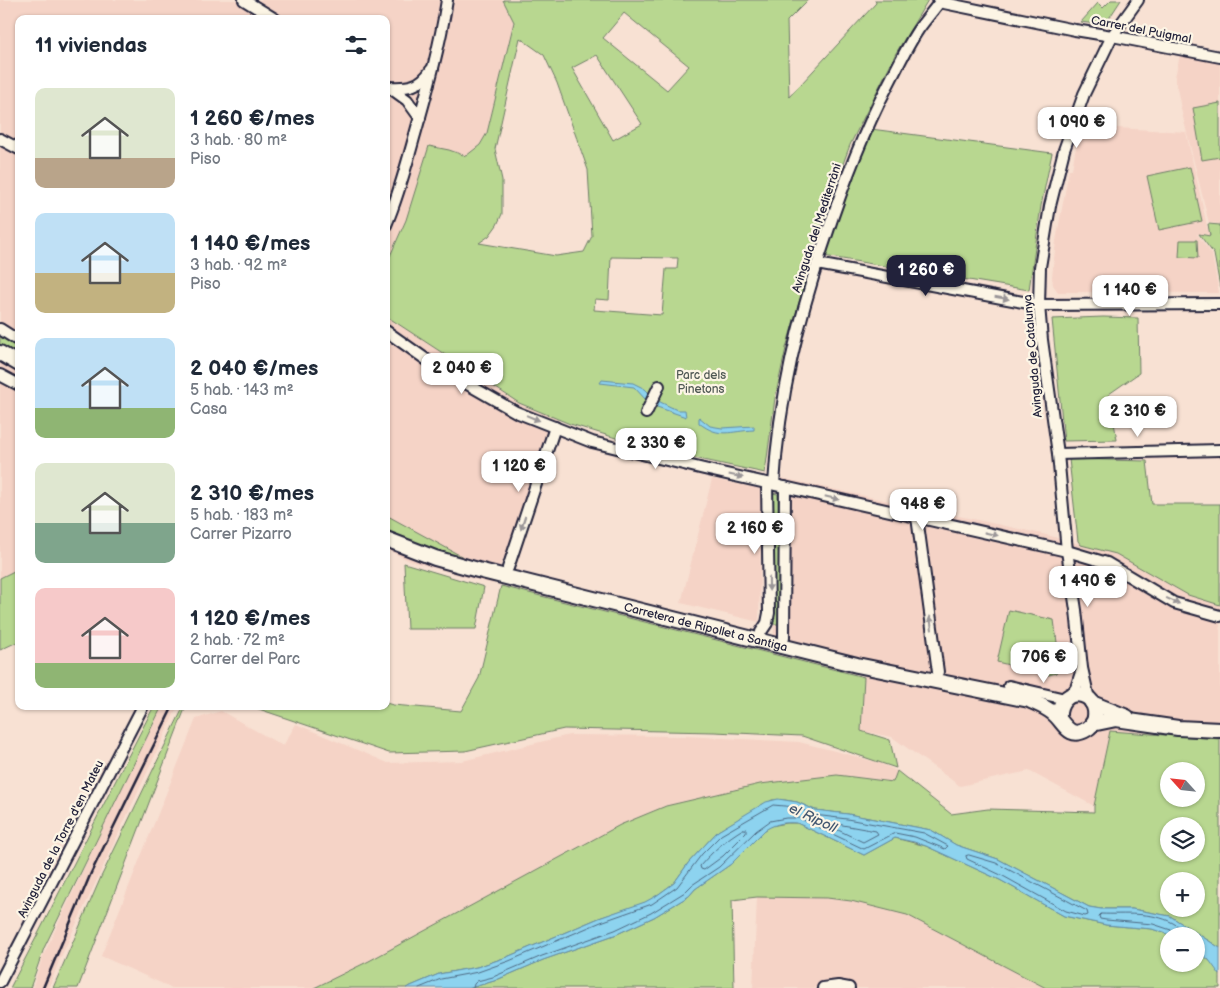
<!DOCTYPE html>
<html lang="es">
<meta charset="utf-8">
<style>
:root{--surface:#fff;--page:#f6f6f7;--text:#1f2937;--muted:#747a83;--accent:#22223b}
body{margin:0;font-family:"Balsamiq Sans",sans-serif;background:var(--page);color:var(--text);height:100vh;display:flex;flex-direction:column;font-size:19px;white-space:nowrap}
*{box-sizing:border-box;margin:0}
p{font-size:16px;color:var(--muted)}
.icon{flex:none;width:28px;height:28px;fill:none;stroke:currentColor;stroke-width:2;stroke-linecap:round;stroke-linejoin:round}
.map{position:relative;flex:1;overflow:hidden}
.details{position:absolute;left:15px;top:15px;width:375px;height:695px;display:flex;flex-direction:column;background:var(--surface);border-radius:10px;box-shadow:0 1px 4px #0004}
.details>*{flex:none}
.needle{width:32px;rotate:297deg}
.tools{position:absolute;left:1160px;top:762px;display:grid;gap:10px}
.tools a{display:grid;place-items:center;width:45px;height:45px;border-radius:50%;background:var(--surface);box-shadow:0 1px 4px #0004;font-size:25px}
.price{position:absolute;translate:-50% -42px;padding:0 11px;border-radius:10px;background:#fff;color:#222;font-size:16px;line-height:32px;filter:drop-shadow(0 1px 2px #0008)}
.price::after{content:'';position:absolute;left:50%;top:30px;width:15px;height:11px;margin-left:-8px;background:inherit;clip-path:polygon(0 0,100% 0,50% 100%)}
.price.on{background:var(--accent);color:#fff}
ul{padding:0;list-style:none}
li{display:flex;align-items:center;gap:15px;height:125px;padding:0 20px}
li span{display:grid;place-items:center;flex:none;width:140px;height:100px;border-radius:10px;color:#555}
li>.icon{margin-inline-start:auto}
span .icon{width:60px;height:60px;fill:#fffc;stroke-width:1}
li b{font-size:21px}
h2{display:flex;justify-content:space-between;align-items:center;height:60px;padding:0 20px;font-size:21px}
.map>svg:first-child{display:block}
.built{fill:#f5d3c6}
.green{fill:#b8d790;stroke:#6d7c66;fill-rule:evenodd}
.water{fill:#8dd3ef;stroke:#628ca7}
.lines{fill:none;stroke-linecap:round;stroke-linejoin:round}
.shore{stroke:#4d6983;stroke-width:1}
.street-casing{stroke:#22223b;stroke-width:14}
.secondary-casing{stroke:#22223b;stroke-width:18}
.street{stroke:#fcf5e5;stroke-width:10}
.secondary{stroke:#fcf5e5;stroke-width:14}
.rail{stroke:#22223b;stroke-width:2.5}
.oneway{fill:#9a9698}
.labels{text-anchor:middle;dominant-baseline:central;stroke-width:4.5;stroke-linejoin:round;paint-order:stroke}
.street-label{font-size:12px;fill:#22223b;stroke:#fcf5e5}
.park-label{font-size:12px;fill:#4f5854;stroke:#fcf5e5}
.water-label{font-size:14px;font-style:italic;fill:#425771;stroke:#fcf5e5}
</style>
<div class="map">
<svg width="1220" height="988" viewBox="0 0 1220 988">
<rect width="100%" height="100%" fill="#f8e1d3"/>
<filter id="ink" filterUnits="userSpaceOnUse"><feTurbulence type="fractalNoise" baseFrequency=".02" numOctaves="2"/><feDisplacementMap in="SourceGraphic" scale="10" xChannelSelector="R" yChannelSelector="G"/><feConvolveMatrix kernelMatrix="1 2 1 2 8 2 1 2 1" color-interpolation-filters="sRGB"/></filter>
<g filter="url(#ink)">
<g class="built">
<path d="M 0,0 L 503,0 L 514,22 L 487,133 L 480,145 L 466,156 L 449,150 L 406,220 L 386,265 L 386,19 L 19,19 L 19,574 L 14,571 L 0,578 Z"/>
<path d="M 1180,55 L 1220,63 L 1220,224 L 1209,223 L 1181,109 L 1175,77 Z"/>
<path d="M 1083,126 L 1186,132 L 1209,235 L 1197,234 L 1212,254 L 1219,293 L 1058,292 L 1053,285 L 1052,277 L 1056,241 L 1069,170 L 1072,169 L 1075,152 Z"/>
<path d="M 386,316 L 519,403 L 559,420 L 493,584 L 410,561 L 386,549 Z"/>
<path d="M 781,478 L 1047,535 L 1116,554 L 1188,595 L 1220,605 L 1220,739 L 1110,731 L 1094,806 L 1029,771 L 960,786 L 892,737 L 861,731 L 864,675 L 773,652 Z"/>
<path d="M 712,479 L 762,489 L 759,622 L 681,603 Z"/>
<path d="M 162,706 L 178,706 L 59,961 L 49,988 L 32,988 L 43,956 L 126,778 Z"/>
<path d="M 221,711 L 283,746 L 296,724 L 388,763 L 462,761 L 569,735 L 684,736 L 799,742 L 843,753 L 880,763 L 897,771 L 894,782 L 837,775 L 760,784 L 666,806 L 620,825 L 369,961 L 314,988 L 172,988 L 101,956 L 196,719 Z"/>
<path d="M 757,897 L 827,898 L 851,901 L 907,915 L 1046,988 L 753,988 Z"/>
</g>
<g class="green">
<path d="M 503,0 L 808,0 L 787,21 L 789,97 L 876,3 L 875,0 L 928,0 L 896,53 L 850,145 L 824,215 L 786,348 L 775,398 L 765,473 L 652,449 L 570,424 L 519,403 L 386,316 L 386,265 L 406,220 L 429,146 L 449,150 L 466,156 L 480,145 L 487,133 L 514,22 ZM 624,13 L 689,66 L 667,90 L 603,38 ZM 520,38 L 544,55 L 557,83 L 588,170 L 592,236 L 584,252 L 556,256 L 479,243 L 489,236 L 497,225 L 502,214 L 502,180 L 495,149 ZM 597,55 L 642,124 L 613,140 L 572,68 ZM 611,257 L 678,258 L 677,269 L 666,269 L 662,315 L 594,310 L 595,299 L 609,300 Z"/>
<path d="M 1111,0 L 1121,0 L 1106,23 L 1102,25 L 1081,22 L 1098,3 L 1103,8 Z"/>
<path d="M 1220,103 L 1220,157 L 1202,160 L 1193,108 Z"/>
<path d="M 871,129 L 1052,153 L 1041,206 L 1029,290 L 824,256 L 851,174 Z"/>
<path d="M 1190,167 L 1202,221 L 1159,230 L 1147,176 Z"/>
<path d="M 1208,224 L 1220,225 L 1220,287 L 1214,254 L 1199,234 L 1210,236 Z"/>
<path d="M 1180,240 L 1197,240 L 1198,258 L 1179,257 Z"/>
<path d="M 1103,317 L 1138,318 L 1139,373 L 1109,394 L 1117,440 L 1064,441 L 1052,319 Z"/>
<path d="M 0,335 L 19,348 L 19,359 L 0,347 Z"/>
<path d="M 1069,459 L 1147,461 L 1152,504 L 1220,504 L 1220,605 L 1188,595 L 1116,554 L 1081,545 L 1078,541 Z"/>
<path d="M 771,493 L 778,494 L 780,624 L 772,624 Z"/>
<path d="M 386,515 L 463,557 L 477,563 C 654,608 830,657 1010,688 L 1011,691 L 838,655 L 449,556 L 386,533 Z"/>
<path d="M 404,563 L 484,587 L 476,629 L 407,629 Z"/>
<path d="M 14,571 L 19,574 L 19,645 L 15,643 L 0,650 L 0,578 Z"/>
<path d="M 501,586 L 864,677 L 861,731 L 890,740 L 896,768 L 802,736 L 714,732 L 564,729 L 465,751 L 389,753 L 250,706 L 386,706 L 386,703 L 393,705 L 461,711 L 479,678 Z"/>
<path d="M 1009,610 L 1054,620 L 1060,665 L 1056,673 L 1049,675 L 997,662 Z"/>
<path d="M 154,706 L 162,706 L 44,948 L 30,988 L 10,988 C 59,895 105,800 154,706 Z"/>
<path d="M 184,706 L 186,706 L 78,988 L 53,988 L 101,877 Z"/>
<path d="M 1110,731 L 1220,739 L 1220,948 L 1170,916 L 1132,909 L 1101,909 L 1089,907 L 998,859 L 956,845 L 931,830 L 848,814 L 815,810 L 797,802 L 785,800 L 772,800 L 718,831 L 689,862 L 674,883 L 656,896 L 645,903 L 599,918 L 507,957 L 477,967 L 439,974 L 406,988 L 314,988 L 369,961 L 620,825 L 666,806 L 760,784 L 837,775 L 893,782 L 897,771 L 951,814 L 988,809 L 1094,812 L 1094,806 ZM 1169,771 L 1196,771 L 1196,799 L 1169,799 ZM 1169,826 L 1196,826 L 1196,854 L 1169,854 ZM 1169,881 L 1196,881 L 1196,909 L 1169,909 Z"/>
<path d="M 787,823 L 797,823 L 864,855 L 895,838 L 926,846 L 1000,880 L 1064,916 L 1106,925 L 1152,929 L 1173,936 L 1169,936 L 1169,964 L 1196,964 L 1196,950 C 1204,956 1217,965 1220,975 C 1220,978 1220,984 1220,988 L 1046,988 L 907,915 L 851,901 L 827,898 L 757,897 L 732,900 L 734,988 L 470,988 L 494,981 L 543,960 L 617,934 L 654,917 L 689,896 L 695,889 L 731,864 L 765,830 L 771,826 Z"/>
</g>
<g class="water">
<path d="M 602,380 L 633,383 L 645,389 L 656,400 L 677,410 L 685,410 L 686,417 L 657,407 L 646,400 L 634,387 L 600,383 Z"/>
<path d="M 699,417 L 710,426 L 722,428 L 754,426 L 754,430 C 730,431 720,439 699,423 Z"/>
<path d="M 778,799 L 797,802 L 815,810 L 848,814 L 931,830 L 956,845 L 998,859 L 1089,907 L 1101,909 L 1132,909 L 1170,916 L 1220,948 L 1220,975 L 1209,960 L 1196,950 L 1196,936 L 1173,936 L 1152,929 L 1106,925 L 1064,916 L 1000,880 L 926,846 L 914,842 L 895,838 L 864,855 L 797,823 C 786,822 776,823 765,830 L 731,864 L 695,889 L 689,896 L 654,917 L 617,934 L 543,960 L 494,981 L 470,988 L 406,988 L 439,974 L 477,967 L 507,957 L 599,918 L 645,902 L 656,896 L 674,883 L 689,862 L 718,831 L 766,802 Z"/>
</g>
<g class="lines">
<g class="shore">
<path d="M 837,824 L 876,831 L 878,834 L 863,842 L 836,829 L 835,826 Z"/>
<path d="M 743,829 L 746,829 L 746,833 L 723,856 L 704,870 L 701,869 L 700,866 C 713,851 726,839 743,829 Z"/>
<path d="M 969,855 L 996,863 L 1087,911 L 1088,915 L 1085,916 L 1066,911 L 1003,876 L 967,859 L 966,856 Z"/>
<path d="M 1174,936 L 1171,930 L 1153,924 L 1106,920 L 1100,919 L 1099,916 L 1101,914 C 1124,915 1151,911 1173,923 C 1180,927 1186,932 1193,936"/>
<path d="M 419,988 L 441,979 L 478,972 L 509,961 L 601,922 L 652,904 L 677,887 L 702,854 L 721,835 L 773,805 L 796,807 L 814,815 L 847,819 L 924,833 L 948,846 L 945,849 L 915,837 L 895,833 L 864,849 L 799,818 L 786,818 L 770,821 L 756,831 L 719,867 L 692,885 L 685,892 L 651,913 L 615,930 L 542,956 L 493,977 L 477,981 L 474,984 L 473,988"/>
</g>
<defs>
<g id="street">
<path d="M 244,0 L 275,19"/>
<path d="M 939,2 L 1075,30 L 1112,36 L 1220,57"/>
<path d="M 389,87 C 408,88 420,87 431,70"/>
<path d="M 389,87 L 407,100 L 420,118"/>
<path d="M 0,139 L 19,149"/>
<path d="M 386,225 C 398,197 406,167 414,138 C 427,92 440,46 447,0"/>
<path d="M 817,264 L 1039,305 L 1220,304"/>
<path d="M 0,329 L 19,341"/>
<path d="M 386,331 L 434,365 L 516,412 L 592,442 L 704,469 L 1067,551 L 1107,563 L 1174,603 L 1220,616"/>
<path d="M 0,375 L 19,385"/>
<path d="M 646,413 L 659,386"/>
<path d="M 1058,454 L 1220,450"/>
<path d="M 774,484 C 779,397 798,320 826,237 C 843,185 862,135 887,87 C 897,68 906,48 918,30 C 925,20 934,10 941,0"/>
<path d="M 917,517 L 938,672"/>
<path d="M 508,568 L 555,427"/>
<path d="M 761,632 L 767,623 L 769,613 L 767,483"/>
<path d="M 784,638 L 785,487"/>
<path d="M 1009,686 L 1061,698"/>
<path d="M 1071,695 L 1076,688 L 1082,669"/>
<path d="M 1089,699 L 1082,668 L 1076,610 L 1067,551 L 1058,454 L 1042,340 L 1039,305 L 1040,267 L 1050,206 L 1064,150 L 1084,94 L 1112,36 L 1138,0"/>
<path d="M 0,982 L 143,706"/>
<path d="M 823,988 L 838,986 L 849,988"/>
</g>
<g id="secondary">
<path d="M 0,353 L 19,364"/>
<path id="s1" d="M 386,539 L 435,558 L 478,570 L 857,665 L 1029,700 C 1037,704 1046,707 1053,713 C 1064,721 1068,741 1087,729 C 1100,721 1097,699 1082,695 C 1067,691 1058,705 1059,718"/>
<path d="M 1092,703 L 1127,717"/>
<path d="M 1092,724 L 1116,719 L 1178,728 L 1220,730"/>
</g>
</defs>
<use href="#street" class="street-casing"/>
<use href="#secondary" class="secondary-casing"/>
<use href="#street" class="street"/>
<use href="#secondary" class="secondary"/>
<path class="rail" d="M 43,988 L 91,873 L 173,706"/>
</g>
<defs><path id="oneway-solid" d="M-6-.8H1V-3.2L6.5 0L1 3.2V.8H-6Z" transform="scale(1.25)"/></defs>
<g class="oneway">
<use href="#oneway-solid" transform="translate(1002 298) rotate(10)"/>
<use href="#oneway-solid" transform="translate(533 418) rotate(22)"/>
<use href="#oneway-solid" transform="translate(736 476) rotate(12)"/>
<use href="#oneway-solid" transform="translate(832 498) rotate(13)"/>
<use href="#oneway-solid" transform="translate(523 523) rotate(108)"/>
<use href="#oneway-solid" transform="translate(991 534) rotate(13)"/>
<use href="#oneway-solid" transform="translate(769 584) rotate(89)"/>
<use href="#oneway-solid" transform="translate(1173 601) rotate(24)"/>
<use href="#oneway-solid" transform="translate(931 623) rotate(-98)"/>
</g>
</g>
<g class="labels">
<g class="street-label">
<text transform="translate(1141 30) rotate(11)">Carrer del Puigmal</text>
<text transform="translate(817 228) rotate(-72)">Avinguda del Mediterràni</text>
<text transform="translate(1033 356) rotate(-95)">Avinguda de Catalunya</text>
<text stroke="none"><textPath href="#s1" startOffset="332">Carretera de Ripollet a Santiga</textPath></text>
<text transform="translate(61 839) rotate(-63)">Avinguda de la Torre d'en Mateu</text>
</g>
<g class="park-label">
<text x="701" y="375">Parc dels<tspan x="701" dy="14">Pinetons</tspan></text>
</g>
<g class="water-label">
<text transform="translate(813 818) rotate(25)">el Ripoll</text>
</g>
</g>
</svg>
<div class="tools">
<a><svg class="needle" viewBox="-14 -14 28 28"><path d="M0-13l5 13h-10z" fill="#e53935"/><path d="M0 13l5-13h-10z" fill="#747a83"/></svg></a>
<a><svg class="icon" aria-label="layers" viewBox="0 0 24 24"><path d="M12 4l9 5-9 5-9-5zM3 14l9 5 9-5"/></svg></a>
<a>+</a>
<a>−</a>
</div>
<b class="price" style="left:1077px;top:149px">1 090 €</b>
<b class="price on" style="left:926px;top:297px">1 260 €</b>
<b class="price" style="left:1130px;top:317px">1 140 €</b>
<b class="price" style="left:462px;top:395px">2 040 €</b>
<b class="price" style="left:1138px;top:438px">2 310 €</b>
<b class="price" style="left:656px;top:470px">2 330 €</b>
<b class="price" style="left:519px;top:493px">1 120 €</b>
<b class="price" style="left:923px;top:531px">948 €</b>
<b class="price" style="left:755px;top:555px">2 160 €</b>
<b class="price" style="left:1088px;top:608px">1 490 €</b>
<b class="price" style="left:1044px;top:684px">706 €</b>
<section class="details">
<h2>11 viviendas<svg class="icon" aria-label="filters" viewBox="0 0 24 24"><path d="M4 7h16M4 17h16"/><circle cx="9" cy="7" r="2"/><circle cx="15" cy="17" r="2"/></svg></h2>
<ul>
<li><span style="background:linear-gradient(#dfe7d0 70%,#b9a48a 0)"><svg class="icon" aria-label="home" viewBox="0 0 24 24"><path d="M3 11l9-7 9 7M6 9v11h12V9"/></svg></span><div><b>1 260 €/mes</b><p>3 hab. · 80 m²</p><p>Piso</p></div></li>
<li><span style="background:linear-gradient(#bfe0f5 60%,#c2b280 0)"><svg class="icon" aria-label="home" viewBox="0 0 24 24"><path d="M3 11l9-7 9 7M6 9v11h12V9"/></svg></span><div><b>1 140 €/mes</b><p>3 hab. · 92 m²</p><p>Piso</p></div></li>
<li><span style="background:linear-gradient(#bfe0f5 70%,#8fb573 0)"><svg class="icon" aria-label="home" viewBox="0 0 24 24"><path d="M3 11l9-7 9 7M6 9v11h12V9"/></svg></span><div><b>2 040 €/mes</b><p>5 hab. · 143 m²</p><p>Casa</p></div></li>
<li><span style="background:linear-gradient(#dfe7d0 60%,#7fa58c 0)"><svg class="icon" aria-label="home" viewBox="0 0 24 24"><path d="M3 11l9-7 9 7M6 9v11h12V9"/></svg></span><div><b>2 310 €/mes</b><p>5 hab. · 183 m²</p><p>Carrer Pizarro</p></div></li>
<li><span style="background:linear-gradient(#f6c9c9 75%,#8fb573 0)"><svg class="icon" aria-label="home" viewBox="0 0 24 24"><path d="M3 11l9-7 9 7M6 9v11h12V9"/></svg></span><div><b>1 120 €/mes</b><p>2 hab. · 72 m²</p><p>Carrer del Parc</p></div></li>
</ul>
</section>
</div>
